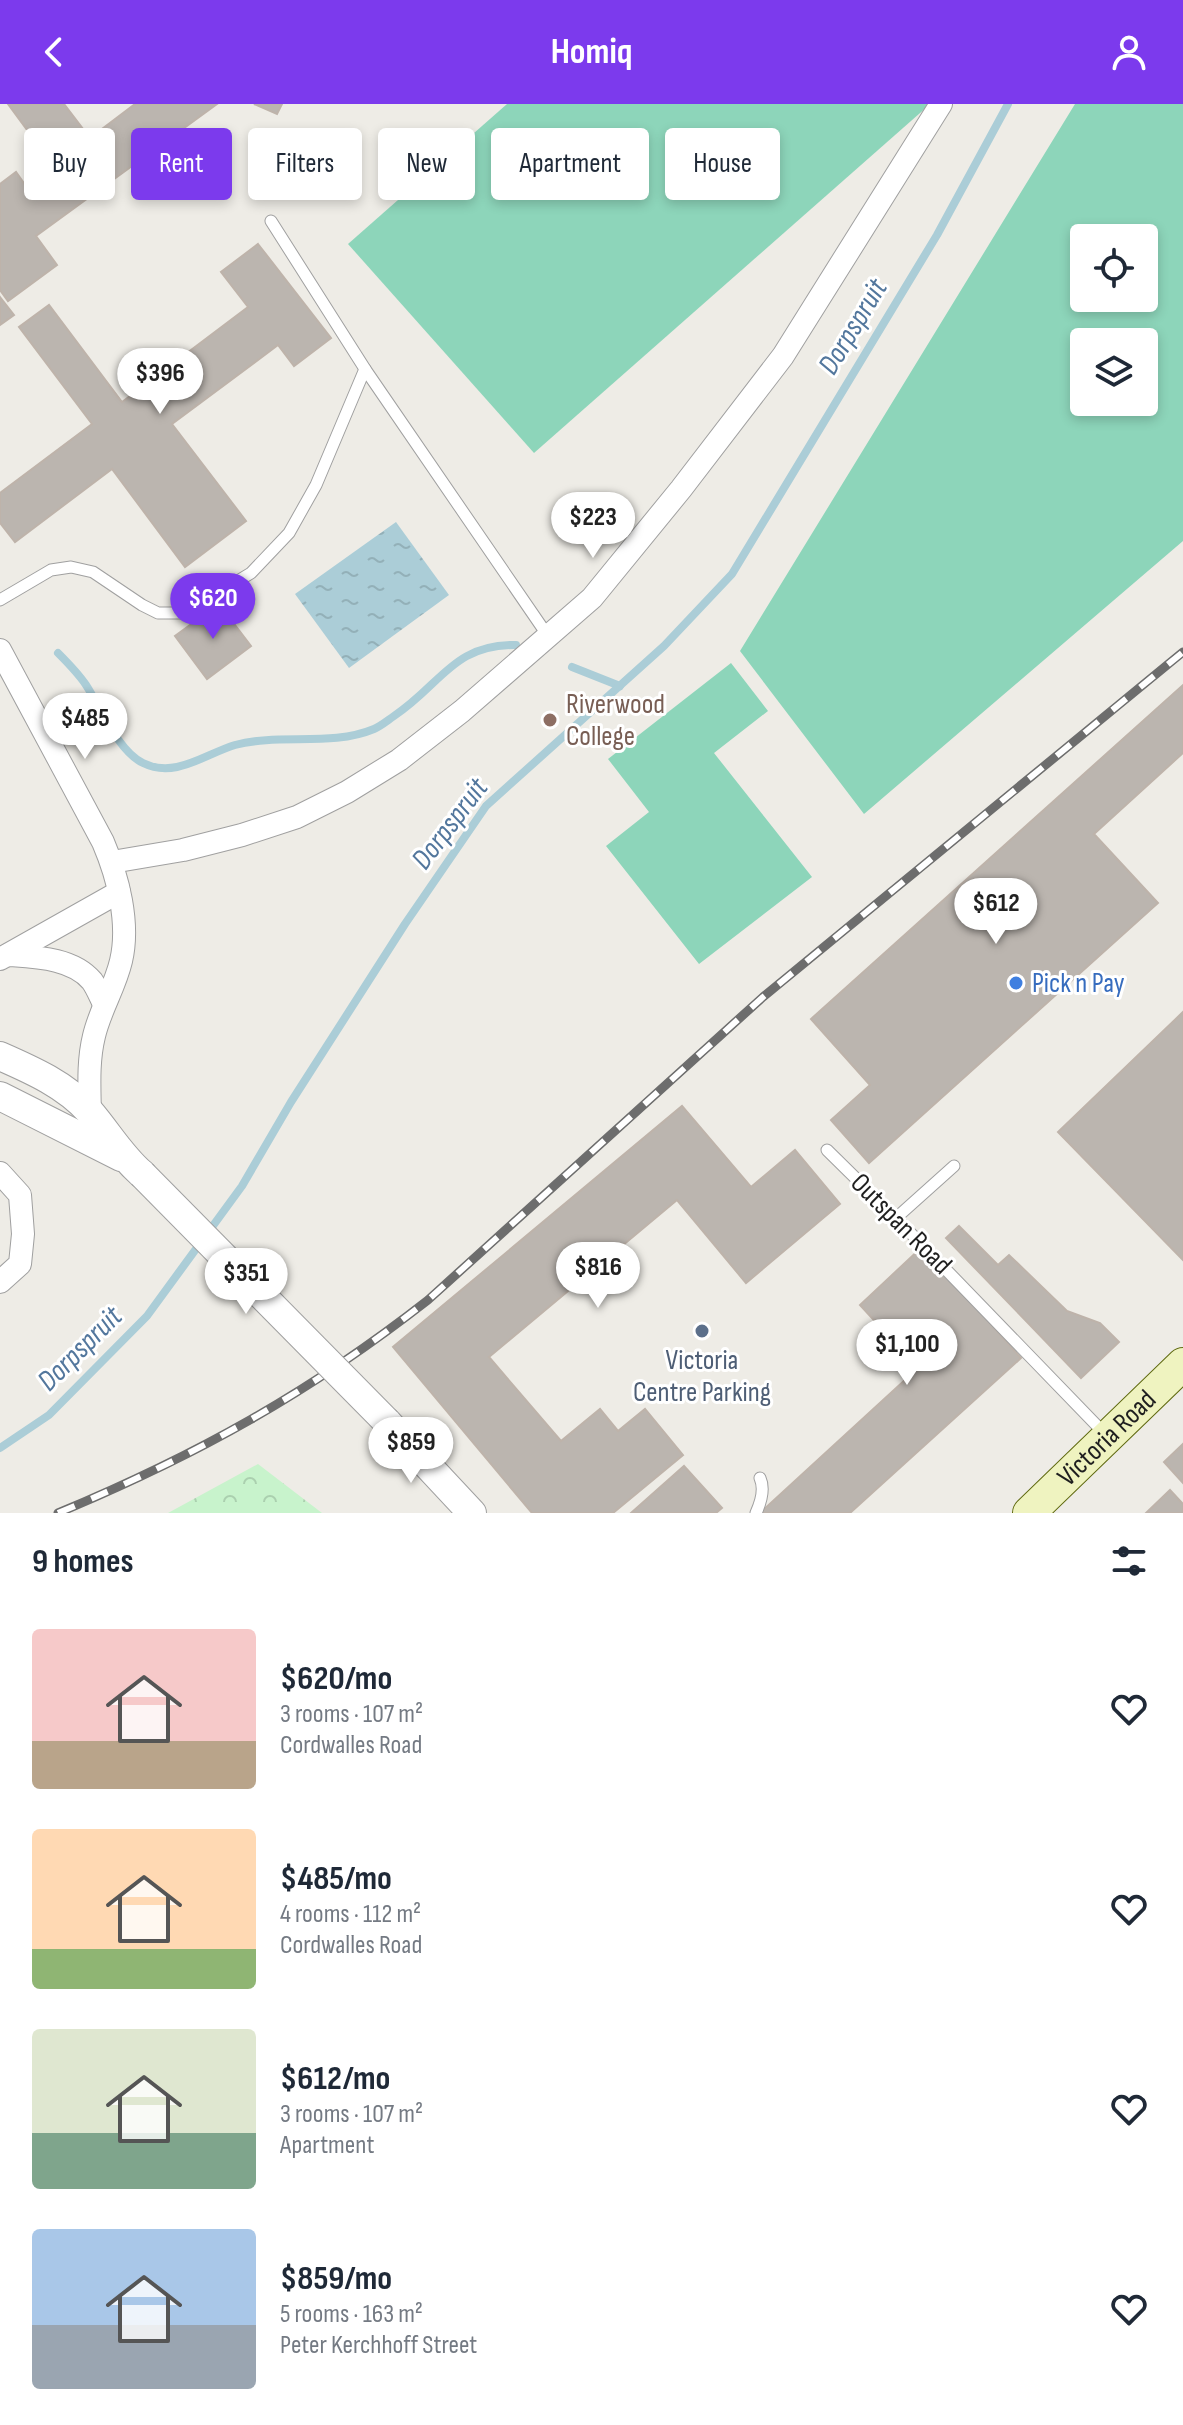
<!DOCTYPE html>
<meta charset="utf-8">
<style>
:root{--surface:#fff;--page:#f6f6f7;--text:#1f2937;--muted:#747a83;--accent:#7c3aed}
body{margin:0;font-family:"Sofia Sans Condensed",sans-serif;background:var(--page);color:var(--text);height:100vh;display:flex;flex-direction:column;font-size:30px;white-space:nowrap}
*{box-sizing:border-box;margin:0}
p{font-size:26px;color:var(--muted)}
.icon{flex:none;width:44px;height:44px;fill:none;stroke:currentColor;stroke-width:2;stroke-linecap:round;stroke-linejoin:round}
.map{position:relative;height:1409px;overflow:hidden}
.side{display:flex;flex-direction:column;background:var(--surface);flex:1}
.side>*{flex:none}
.banner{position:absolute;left:24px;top:24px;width:1136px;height:72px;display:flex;gap:16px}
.fabs{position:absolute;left:1070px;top:120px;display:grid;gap:16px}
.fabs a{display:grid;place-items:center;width:88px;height:88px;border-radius:8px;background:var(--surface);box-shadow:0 4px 12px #0003;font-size:40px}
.price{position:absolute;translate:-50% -68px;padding:0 18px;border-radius:28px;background:#fff;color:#222;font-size:26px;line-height:52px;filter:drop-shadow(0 2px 4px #0008)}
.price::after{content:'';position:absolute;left:50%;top:48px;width:24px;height:18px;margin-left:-12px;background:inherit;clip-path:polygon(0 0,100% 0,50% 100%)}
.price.on{background:var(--accent);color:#fff}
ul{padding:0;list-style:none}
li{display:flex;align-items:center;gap:24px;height:200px;padding:0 32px}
li span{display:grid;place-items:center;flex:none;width:224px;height:160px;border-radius:8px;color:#555}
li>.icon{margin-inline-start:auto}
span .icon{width:96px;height:96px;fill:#fffc;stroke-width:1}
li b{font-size:34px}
h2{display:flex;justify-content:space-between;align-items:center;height:96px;padding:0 32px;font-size:34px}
.pill{padding:0 28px;border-radius:8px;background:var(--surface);box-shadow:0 4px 12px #0003;font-size:28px;line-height:72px}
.pill.on{background:var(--accent);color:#fff}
header{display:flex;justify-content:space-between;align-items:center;height:104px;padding:0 32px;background:var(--accent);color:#fff;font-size:36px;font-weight:700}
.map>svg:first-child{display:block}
.park{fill:url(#park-crowns)}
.pitch{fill:#8dd5ba;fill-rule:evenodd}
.water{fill:url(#water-ripples)}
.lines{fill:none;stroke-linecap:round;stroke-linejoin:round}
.stream{stroke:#abcdd7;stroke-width:8}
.building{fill:#bbb5af;stroke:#beb3aa;stroke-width:2}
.service-casing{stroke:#a0a0a0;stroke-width:13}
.minor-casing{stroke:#a0a0a0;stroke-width:24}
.tertiary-casing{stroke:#a0a0a0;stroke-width:30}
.secondary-casing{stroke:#606a11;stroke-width:34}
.service{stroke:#fff;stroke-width:11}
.minor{stroke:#fff;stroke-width:22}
.tertiary{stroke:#fff;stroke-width:28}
.secondary{stroke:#eff3c0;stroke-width:32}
.rail-casing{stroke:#6d6d6d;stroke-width:9}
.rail{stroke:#fff;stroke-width:6;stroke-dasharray:18;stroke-linecap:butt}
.tertiary-bridge-casing{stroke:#a0a0a0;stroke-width:30;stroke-linecap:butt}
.tertiary-bridge{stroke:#fff;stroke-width:28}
.education-dot{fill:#8d6e63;stroke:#fff;stroke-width:3}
.shop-dot{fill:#3f7fe0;stroke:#fff;stroke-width:3}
.service-dot{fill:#5c6f8a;stroke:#fff;stroke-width:3}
.labels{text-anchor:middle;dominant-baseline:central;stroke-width:6;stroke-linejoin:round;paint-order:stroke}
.education-label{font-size:28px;fill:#785e54;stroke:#fff;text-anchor:start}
.shop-label{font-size:28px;fill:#366cbe;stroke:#fff;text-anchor:start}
.street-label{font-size:28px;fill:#1f1f1f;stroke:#fff}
.service-label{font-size:28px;fill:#4e5e75;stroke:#fff}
.water-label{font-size:30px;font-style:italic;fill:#53779d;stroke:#fff}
</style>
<header><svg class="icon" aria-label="back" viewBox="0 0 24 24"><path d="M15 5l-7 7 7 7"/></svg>Homiq<svg class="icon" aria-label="person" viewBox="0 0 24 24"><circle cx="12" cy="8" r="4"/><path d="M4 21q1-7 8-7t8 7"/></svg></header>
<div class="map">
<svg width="1183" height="1409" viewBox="0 0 1183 1409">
<defs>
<pattern id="park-crowns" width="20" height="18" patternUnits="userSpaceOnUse" patternTransform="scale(2)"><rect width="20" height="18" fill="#c8f3cc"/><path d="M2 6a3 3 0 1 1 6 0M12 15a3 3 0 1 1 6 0" fill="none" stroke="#abd0af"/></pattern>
<pattern id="water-ripples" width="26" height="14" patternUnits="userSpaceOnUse" patternTransform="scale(2)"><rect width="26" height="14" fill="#abcdd7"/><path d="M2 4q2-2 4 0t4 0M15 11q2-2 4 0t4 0" fill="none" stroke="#93b0b8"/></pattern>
</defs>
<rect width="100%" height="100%" fill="#eeece6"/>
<path class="park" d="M 258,1360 L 322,1409 L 168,1409 Z"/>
<g class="pitch">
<path d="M 507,0 L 927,0 L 928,2 L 534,349 L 348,140 Z"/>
<path d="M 1075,0 L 1183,0 L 1183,437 L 864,710 L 740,547 ZM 1144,134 L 1144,194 L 1084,194 L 1084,134 ZM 1144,238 L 1144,298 L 1084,298 L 1084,238 Z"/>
<path d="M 731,559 L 768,607 L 714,649 L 812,773 L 699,860 L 606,742 L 649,708 L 608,655 Z"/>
</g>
<path class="water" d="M 396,418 L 449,491 L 349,564 L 295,490 Z"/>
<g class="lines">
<g class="stream">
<path d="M 58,549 C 68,559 78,569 86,581 C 101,604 118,647 143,659 C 175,675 205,650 235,641 C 280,629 331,643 374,625 C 381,622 388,616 394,612 C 441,581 453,540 516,541"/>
<path d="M 572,563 L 620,582"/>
<path d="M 0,1344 L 49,1311 L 147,1212 L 242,1082 L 291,998 L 405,820 L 486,702 L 664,542 L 732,470 L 937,131 L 1008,0"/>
</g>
</g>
<g class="building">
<path d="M 8,0 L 64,0 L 90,34 L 135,0 L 217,0 L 36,132 L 57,161 L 8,197 L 0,186 L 0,80 L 16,68 L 26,82 L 76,45 L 69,37 L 47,53 Z"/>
<path d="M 254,0 L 282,0 L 277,10 Z"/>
<path d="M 258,140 L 331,234 L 294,262 L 278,241 L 172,320 L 246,417 L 185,463 L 112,365 L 15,438 L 0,419 L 0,389 L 92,320 L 19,223 L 49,201 L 122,298 L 248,203 L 221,168 Z"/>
<path d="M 0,193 L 14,211 L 0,221 Z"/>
<path d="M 219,500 L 251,542 L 207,575 L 175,532 Z"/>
<path d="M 1183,581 L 1183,649 L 1094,730 L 1158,799 L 869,1059 L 831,1016 L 870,981 L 811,915 Z"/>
<path d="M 1183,908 L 1183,1156 L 1058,1028 Z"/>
<path d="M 682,1002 L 751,1083 L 795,1046 L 840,1100 L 746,1179 L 677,1096 L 489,1253 L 561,1337 L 600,1305 L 618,1327 L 645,1305 L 683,1351 L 613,1409 L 532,1409 L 393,1243 Z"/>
<path d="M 959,1122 L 998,1161 L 1009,1151 L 1067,1207 L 1100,1219 L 1119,1238 L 1081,1274 L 946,1134 Z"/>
<path d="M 922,1143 L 1021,1254 L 850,1409 L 764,1409 L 762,1407 L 918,1264 L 860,1201 Z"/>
<path d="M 1183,1340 L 1183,1379 L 1164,1358 Z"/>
<path d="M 684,1362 L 722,1404 L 716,1409 L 631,1409 Z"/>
<path d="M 1170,1386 L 1183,1400 L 1183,1409 L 1146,1409 Z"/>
</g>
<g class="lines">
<defs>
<g id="service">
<path d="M 271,117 L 365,265 L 548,532"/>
<path d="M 0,496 L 51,466 L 71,463 L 93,468 L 142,501 L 158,509 L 185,509 L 251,469 L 289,429 L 316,381 L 365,265"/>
<path d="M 827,1046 L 896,1114 L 1106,1331"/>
<path d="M 896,1114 L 954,1062"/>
<path d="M 756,1409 C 761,1398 765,1385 760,1374"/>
</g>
<g id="minor">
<path d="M 0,546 L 103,738 C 118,773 130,819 121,857 C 115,883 100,906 94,932 C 87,960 90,990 90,1018"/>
<path d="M 112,758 L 183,746 L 242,731 L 297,713 L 347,688 L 399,656 L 462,607 L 592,494 L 681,385 L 783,252 L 941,0"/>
<path d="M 8,851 C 36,853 73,854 92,877 C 97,884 100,892 104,900"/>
<path d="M 0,855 L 119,788"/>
<path d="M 0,1069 L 20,1091 L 23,1130 L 20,1160 L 0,1178"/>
</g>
<g id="tertiary">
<path d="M 0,952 C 32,966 66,981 90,1008 C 108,1029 121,1052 142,1070"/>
<path d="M 0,992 L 121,1053"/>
<path d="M 387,1318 L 472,1409"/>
</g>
<g id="secondary">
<path id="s1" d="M 1029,1409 L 1183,1260"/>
</g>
</defs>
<use href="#service" class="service-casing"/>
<use href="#minor" class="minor-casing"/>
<use href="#tertiary" class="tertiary-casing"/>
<use href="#secondary" class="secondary-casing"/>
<use href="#service" class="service"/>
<use href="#minor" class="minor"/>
<use href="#tertiary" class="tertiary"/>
<use href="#secondary" class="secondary"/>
<defs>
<path id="rail" d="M 58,1409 C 197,1351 309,1289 428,1196 L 763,893 L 1183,548"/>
</defs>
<use href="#rail" class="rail-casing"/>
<use href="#rail" class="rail"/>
<defs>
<path id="tertiary-bridge" d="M 142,1070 L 387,1318"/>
</defs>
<use href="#tertiary-bridge" class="tertiary-bridge-casing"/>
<use href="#tertiary-bridge" class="tertiary-bridge"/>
</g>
<circle class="education-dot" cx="550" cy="616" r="8"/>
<circle class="shop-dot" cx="1016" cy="879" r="8"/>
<circle class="service-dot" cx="702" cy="1227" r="8"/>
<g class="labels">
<g class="education-label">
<text x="566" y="600">Riverwood<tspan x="566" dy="32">College</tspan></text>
</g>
<g class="shop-label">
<text x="1032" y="879">Pick n Pay</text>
</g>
<g class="street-label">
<text transform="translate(901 1120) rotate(45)">Outspan Road</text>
<text stroke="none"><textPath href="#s1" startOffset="108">Victoria Road</textPath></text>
</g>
<g class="service-label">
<text x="702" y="1256">Victoria<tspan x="702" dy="32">Centre Parking</tspan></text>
</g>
<g class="water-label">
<text transform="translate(853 223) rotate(-59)">Dorpspruit</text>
<text transform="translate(450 720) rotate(-53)">Dorpspruit</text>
<text transform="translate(80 1245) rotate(-45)">Dorpspruit</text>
</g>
</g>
</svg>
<div class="fabs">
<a><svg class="icon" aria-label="locate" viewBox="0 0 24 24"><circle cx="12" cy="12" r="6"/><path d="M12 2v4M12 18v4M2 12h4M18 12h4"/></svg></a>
<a><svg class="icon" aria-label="layers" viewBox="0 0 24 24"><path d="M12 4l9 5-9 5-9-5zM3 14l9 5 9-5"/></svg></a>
</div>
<b class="price" style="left:160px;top:312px">$396</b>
<b class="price" style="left:593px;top:456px">$223</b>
<b class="price on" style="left:213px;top:537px">$620</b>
<b class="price" style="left:85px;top:657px">$485</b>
<b class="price" style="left:996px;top:842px">$612</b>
<b class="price" style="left:598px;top:1206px">$816</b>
<b class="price" style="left:246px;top:1212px">$351</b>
<b class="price" style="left:907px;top:1283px">$1,100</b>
<b class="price" style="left:411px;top:1381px">$859</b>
<div class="banner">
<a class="pill">Buy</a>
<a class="pill on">Rent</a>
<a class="pill">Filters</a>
<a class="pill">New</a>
<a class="pill">Apartment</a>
<a class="pill">House</a>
</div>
</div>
<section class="side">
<h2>9 homes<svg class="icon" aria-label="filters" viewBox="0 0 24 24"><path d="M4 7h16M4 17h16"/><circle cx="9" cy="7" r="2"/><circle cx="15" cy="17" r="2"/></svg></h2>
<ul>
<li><span style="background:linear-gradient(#f6c9c9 70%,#b9a48a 0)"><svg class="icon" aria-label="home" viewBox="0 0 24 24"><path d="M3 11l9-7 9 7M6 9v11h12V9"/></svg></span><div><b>$620/mo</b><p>3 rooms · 107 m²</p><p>Cordwalles Road</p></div><svg class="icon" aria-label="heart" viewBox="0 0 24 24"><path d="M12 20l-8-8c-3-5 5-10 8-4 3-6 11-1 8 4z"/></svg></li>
<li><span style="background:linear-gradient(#ffd9b3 75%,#8fb573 0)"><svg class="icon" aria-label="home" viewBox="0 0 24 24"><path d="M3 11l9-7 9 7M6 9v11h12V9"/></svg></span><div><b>$485/mo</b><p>4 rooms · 112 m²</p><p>Cordwalles Road</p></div><svg class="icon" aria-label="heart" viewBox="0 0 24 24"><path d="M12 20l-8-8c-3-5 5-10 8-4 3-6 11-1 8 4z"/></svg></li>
<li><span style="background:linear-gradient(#dfe7d0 65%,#7fa58c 0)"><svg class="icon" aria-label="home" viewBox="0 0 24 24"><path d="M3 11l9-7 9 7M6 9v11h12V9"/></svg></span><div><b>$612/mo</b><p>3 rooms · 107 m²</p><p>Apartment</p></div><svg class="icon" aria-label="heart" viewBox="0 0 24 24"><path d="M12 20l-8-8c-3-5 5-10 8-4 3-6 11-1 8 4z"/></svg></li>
<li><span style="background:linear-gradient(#a9c7e8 60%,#9aa5b1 0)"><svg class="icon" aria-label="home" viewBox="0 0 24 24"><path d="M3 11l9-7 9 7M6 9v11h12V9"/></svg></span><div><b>$859/mo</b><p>5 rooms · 163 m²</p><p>Peter Kerchhoff Street</p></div><svg class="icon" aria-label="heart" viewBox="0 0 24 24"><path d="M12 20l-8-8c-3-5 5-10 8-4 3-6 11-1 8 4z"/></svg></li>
</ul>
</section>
